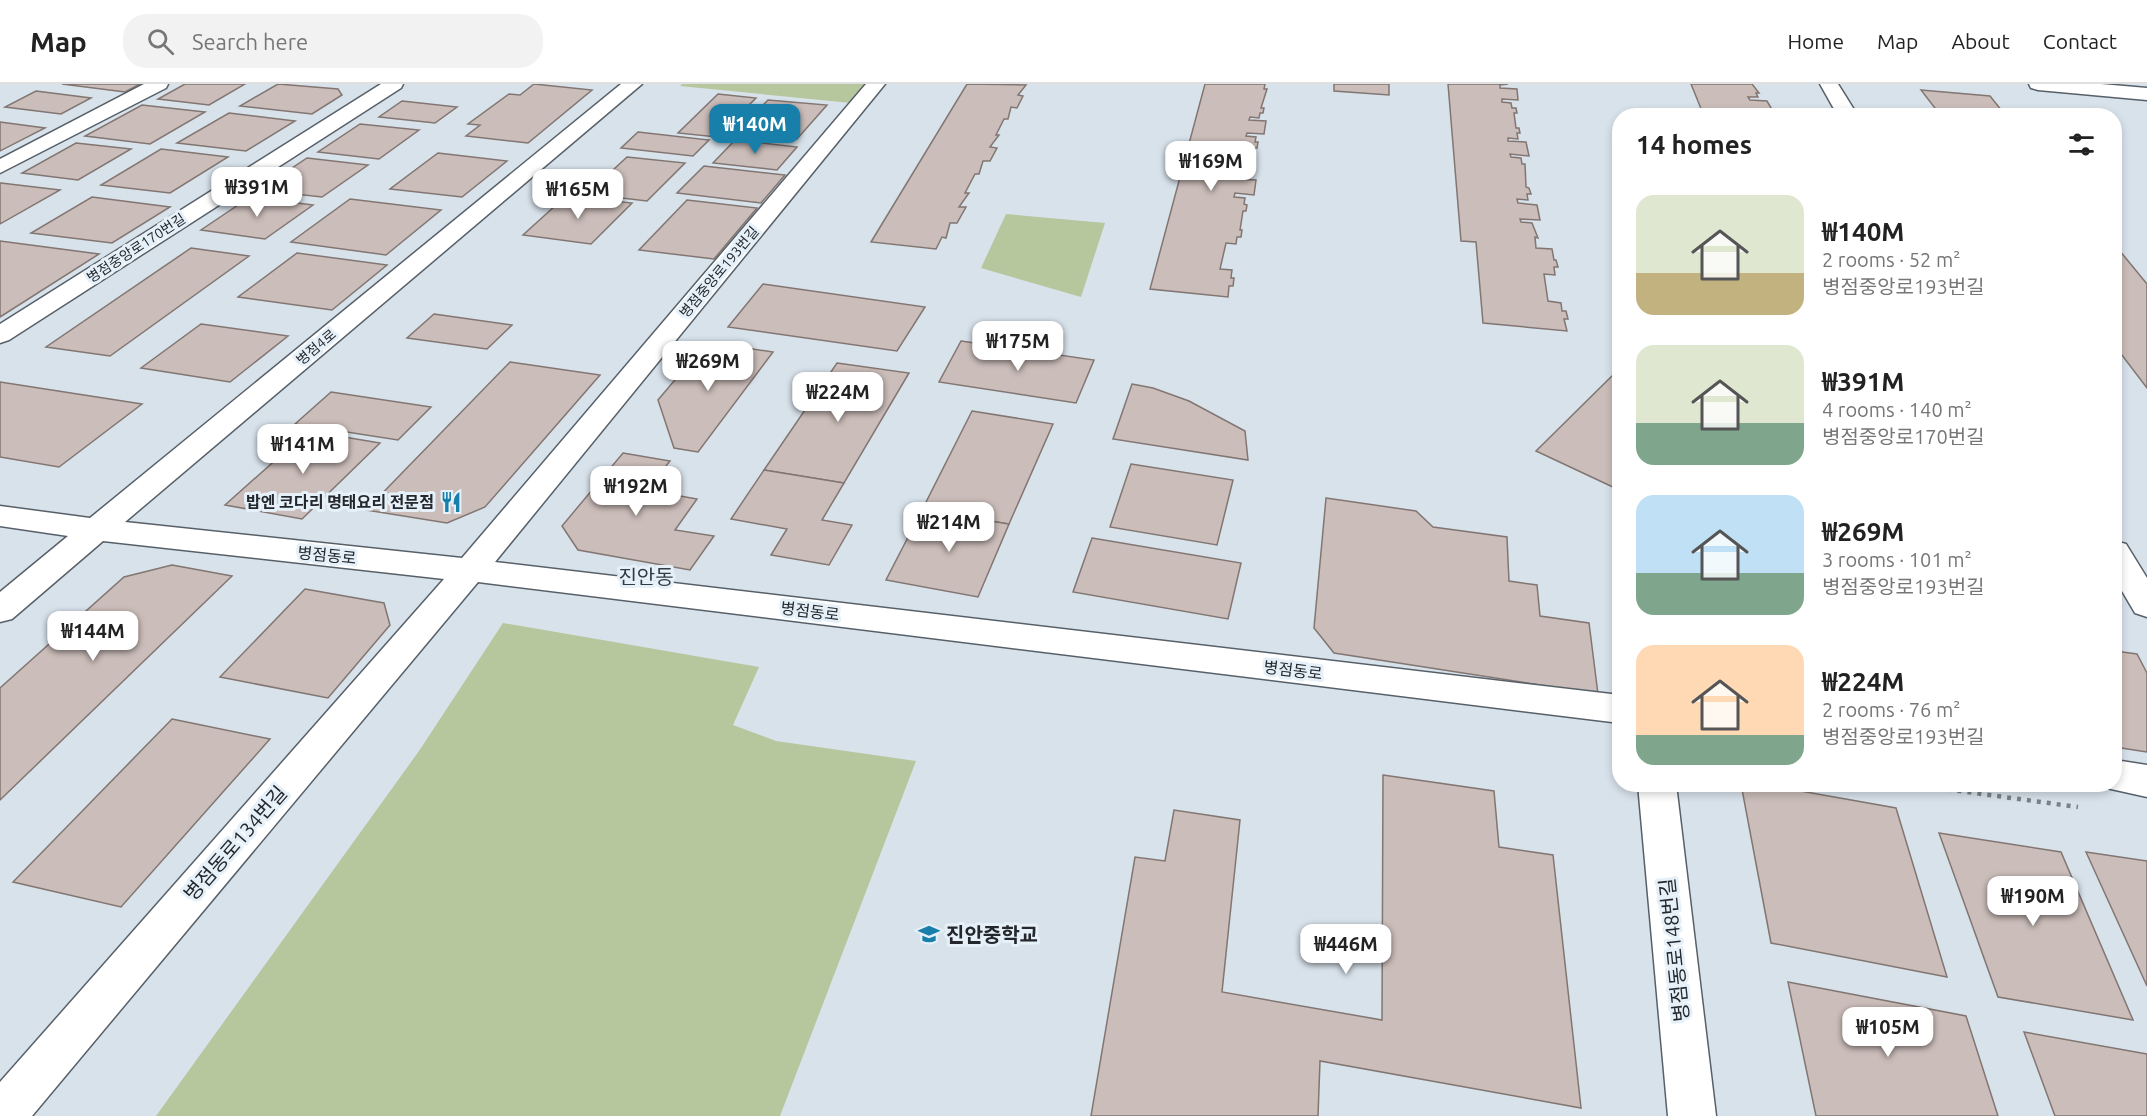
<!DOCTYPE html>
<meta charset="utf-8">
<style>
:root{--surface:#fff;--page:#f2f2f2;--text:#222;--muted:#767676;--line:#e0e0e0;--accent:#177fa9}
body{margin:0;font-family:Ubuntu,"Noto Sans KR",sans-serif;background:var(--page);color:var(--text);height:100vh;display:flex;flex-direction:column;font-size:22px;white-space:nowrap}
*{box-sizing:border-box;margin:0}
p{font-size:20px;color:var(--muted)}
.icon{flex:none;width:33px;height:33px;fill:none;stroke:currentColor;stroke-width:2;stroke-linecap:round;stroke-linejoin:round}
.map{position:relative;flex:1;overflow:hidden}
.side{position:absolute;left:1612px;top:24px;width:510px;height:684px;display:flex;flex-direction:column;background:var(--surface);border-radius:24px;box-shadow:0 3px 9px #0003}
.side>*{flex:none}
.price{position:absolute;translate:-50% -51px;padding:0 14px;border-radius:12px;background:#fff;color:#222;font-size:20px;line-height:39px;filter:drop-shadow(0 2px 3px #0008)}
.price::after{content:'';position:absolute;left:50%;top:36px;width:18px;height:14px;margin-left:-9px;background:inherit;clip-path:polygon(0 0,100% 0,50% 100%)}
.price.current{background:var(--accent);color:#fff}
ul{padding:0;list-style:none}
li{display:flex;align-items:center;gap:18px;height:150px;padding:0 24px}
li span{display:grid;place-items:center;flex:none;width:168px;height:120px;border-radius:18px;color:#555}
li>.icon{margin-inline-start:auto}
span .icon{width:72px;height:72px;fill:#fffc;stroke-width:1}
li b{font-size:26px}
h2{display:flex;justify-content:space-between;align-items:center;height:72px;padding:0 24px;font-size:26px}
header{display:flex;align-items:center;gap:36px;box-sizing:border-box;height:84px;padding:0 30px;background:var(--surface);border-bottom:2px solid var(--line)}
header strong{font-size:28px}
nav{display:flex;gap:33px;margin-inline-start:auto;font-size:21px}
.search{width:420px;height:54px;background:var(--page);display:flex;align-items:center;gap:15px;box-sizing:border-box;padding:0 21px;border-radius:24px;color:var(--muted);font-size:22px}
.map>svg:first-child{display:block}
.green{fill:#b6c69d}
.building{fill:#cbbdb9;stroke:#827672;stroke-width:1.5}
.lines{fill:none;stroke-linecap:round;stroke-linejoin:round}
.street-casing{stroke:#576068;stroke-width:3}
.secondary-casing{stroke:#576068;stroke-width:3}
.path{stroke:#7a8188;stroke-width:4.5;stroke-dasharray:4 6;stroke-linecap:butt}
.street{fill:#fff;fill-rule:evenodd}
.secondary{fill:#fff;fill-rule:evenodd}
.labels{text-anchor:middle;dominant-baseline:central;stroke-width:6;stroke-linejoin:round;paint-order:stroke}
.far-street-label{font-size:14px;fill:#24282c;stroke:#e5f0f9}
.poi-label{font-size:16px;font-weight:bold;fill:#24282c;stroke:#e5f0f9;text-anchor:end}
.street-label{font-size:16px;fill:#24282c;stroke:#e5f0f9}
.quarter-label{font-size:20px;fill:#323b42;stroke:#e5f0f9}
.near-street-label{font-size:20px;fill:#24282c;stroke:#e5f0f9}
.near-poi-label{font-size:20px;font-weight:bold;fill:#24282c;stroke:#e5f0f9;text-anchor:start}
</style>
<header>
<strong>Map</strong>
<div class="search"><svg class="icon" aria-label="search" viewBox="0 0 24 24"><circle cx="10" cy="10" r="6"/><path d="M15 15l6 6"/></svg>Search here</div>
<nav><a>Home</a><a>Map</a><a>About</a><a>Contact</a></nav>
</header>
<div class="map">
<svg width="2147" height="1032" viewBox="0 0 2147 1032">
<rect width="100%" height="100%" fill="#d8e2eb"/>
<g class="green">
<path d="M 682,0 L 867,0 L 851,19 L 680,2 Z"/>
<path d="M 1006,130 L 1105,139 L 1081,213 L 981,184 Z"/>
<path d="M 503,539 L 759,583 L 733,641 L 776,657 L 916,677 L 780,1032 L 156,1032 L 419,667 Z"/>
</g>
<g class="building">
<path d="M 62,0 L 140,0 L 125,8 Z"/>
<path d="M 185,0 L 245,0 L 209,21 L 158,15 Z"/>
<path d="M 278,0 L 338,5 L 342,11 L 312,30 L 240,22 Z"/>
<path d="M 534,0 L 592,6 L 528,59 L 466,52 L 480,41 L 468,40 L 509,10 L 520,11 Z"/>
<path d="M 967,0 L 1026,1 L 1018,11 L 1023,12 L 1017,24 L 1011,23 L 1008,35 L 1004,35 L 996,51 L 999,51 L 990,63 L 997,64 L 990,77 L 983,77 L 979,90 L 975,90 L 965,109 L 969,109 L 959,123 L 966,123 L 957,139 L 950,139 L 946,154 L 942,153 L 936,165 L 871,158 Z"/>
<path d="M 1205,0 L 1265,0 L 1264,5 L 1267,5 L 1261,24 L 1264,24 L 1263,29 L 1260,29 L 1259,34 L 1250,33 L 1249,36 L 1266,37 L 1264,50 L 1247,49 L 1246,52 L 1256,53 L 1255,58 L 1258,58 L 1257,64 L 1255,64 L 1253,86 L 1250,86 L 1248,92 L 1239,91 L 1238,95 L 1256,96 L 1254,111 L 1235,109 L 1234,113 L 1245,114 L 1244,120 L 1247,121 L 1246,127 L 1243,127 L 1240,146 L 1242,146 L 1241,153 L 1237,153 L 1236,160 L 1226,159 L 1220,185 L 1232,186 L 1231,194 L 1234,194 L 1233,202 L 1229,202 L 1228,213 L 1150,205 Z"/>
<path d="M 1334,0 L 1389,0 L 1389,11 L 1334,7 Z"/>
<path d="M 1448,0 L 1508,0 L 1500,1 L 1500,4 L 1517,5 L 1518,16 L 1502,15 L 1502,18 L 1511,19 L 1512,24 L 1516,24 L 1517,29 L 1514,29 L 1516,44 L 1519,44 L 1520,49 L 1517,49 L 1518,55 L 1508,54 L 1508,57 L 1526,58 L 1529,72 L 1510,70 L 1511,73 L 1521,74 L 1522,80 L 1525,80 L 1526,103 L 1529,104 L 1531,110 L 1527,110 L 1528,116 L 1517,115 L 1518,119 L 1537,121 L 1540,136 L 1520,135 L 1521,138 L 1532,139 L 1538,154 L 1535,153 L 1536,164 L 1552,165 L 1554,176 L 1556,176 L 1558,183 L 1554,183 L 1555,191 L 1544,190 L 1548,217 L 1561,219 L 1562,227 L 1566,227 L 1568,235 L 1564,235 L 1567,247 L 1483,239 L 1476,158 L 1461,157 Z"/>
<path d="M 1691,0 L 1752,0 L 1759,9 L 1756,9 L 1758,13 L 1748,13 L 1750,16 L 1767,17 L 1774,29 L 1756,28 L 1758,30 L 1767,32 L 1704,32 Z"/>
<path d="M 1921,6 L 1990,12 L 2006,32 L 1941,32 Z"/>
<path d="M 36,7 L 91,14 L 61,30 L 5,23 Z"/>
<path d="M 718,10 L 756,14 L 717,53 L 678,49 Z"/>
<path d="M 768,16 L 827,21 L 797,55 L 736,48 Z"/>
<path d="M 402,17 L 457,23 L 435,39 L 379,33 Z"/>
<path d="M 142,21 L 205,28 L 150,60 L 85,52 Z"/>
<path d="M 229,29 L 295,37 L 246,67 L 177,59 Z"/>
<path d="M 0,38 L 45,44 L 0,67 Z"/>
<path d="M 360,40 L 419,46 L 379,75 L 318,68 Z"/>
<path d="M 638,48 L 709,56 L 693,72 L 621,64 Z"/>
<path d="M 735,56 L 797,63 L 777,86 L 713,79 Z"/>
<path d="M 76,59 L 131,65 L 78,96 L 22,89 Z"/>
<path d="M 161,65 L 228,73 L 170,109 L 101,101 Z"/>
<path d="M 438,69 L 507,77 L 462,113 L 390,105 Z"/>
<path d="M 627,73 L 685,79 L 647,117 L 587,110 Z"/>
<path d="M 307,74 L 368,81 L 322,113 L 259,106 Z"/>
<path d="M 704,82 L 785,91 L 761,119 L 677,109 Z"/>
<path d="M 0,99 L 1,99 L 60,106 L 0,140 Z"/>
<path d="M 566,112 L 632,119 L 591,160 L 523,151 Z"/>
<path d="M 92,113 L 170,123 L 112,159 L 31,149 Z"/>
<path d="M 250,113 L 313,121 L 265,155 L 201,146 Z"/>
<path d="M 350,115 L 441,126 L 386,171 L 291,158 Z"/>
<path d="M 687,116 L 757,124 L 714,175 L 639,166 Z"/>
<path d="M 0,157 L 99,170 L 0,233 Z"/>
<path d="M 2115,161 L 2147,200 L 2147,304 L 2115,262 Z"/>
<path d="M 191,164 L 249,172 L 110,272 L 46,263 Z"/>
<path d="M 297,169 L 387,181 L 332,226 L 238,213 Z"/>
<path d="M 763,200 L 925,223 L 897,267 L 728,243 Z"/>
<path d="M 434,230 L 512,241 L 487,265 L 407,254 Z"/>
<path d="M 201,240 L 288,252 L 230,298 L 141,284 Z"/>
<path d="M 961,257 L 1094,276 L 1076,319 L 939,298 Z"/>
<path d="M 707,258 L 773,268 L 698,368 L 674,364 L 658,316 Z"/>
<path d="M 510,278 L 600,291 L 485,423 L 447,439 L 366,426 Z"/>
<path d="M 837,279 L 909,289 L 844,399 L 764,386 Z"/>
<path d="M 1620,290 L 1620,399 L 1615,404 L 1536,367 L 1612,292 Z"/>
<path d="M 0,298 L 142,320 L 59,383 L 0,373 Z"/>
<path d="M 1132,300 L 1153,304 L 1189,317 L 1245,347 L 1248,376 L 1113,355 Z"/>
<path d="M 331,308 L 431,323 L 398,356 L 295,340 Z"/>
<path d="M 972,327 L 1053,340 L 1009,440 L 922,426 Z"/>
<path d="M 308,347 L 380,359 L 302,435 L 225,421 Z"/>
<path d="M 623,369 L 670,377 L 654,397 L 677,401 L 669,410 L 697,415 L 675,446 L 714,452 L 690,486 L 578,466 L 562,442 Z"/>
<path d="M 1131,380 L 1233,396 L 1217,461 L 1110,443 Z"/>
<path d="M 764,386 L 844,399 L 822,436 L 852,441 L 829,481 L 771,471 L 787,445 L 731,435 Z"/>
<path d="M 1326,414 L 1416,427 L 1433,443 L 1507,453 L 1509,497 L 1537,501 L 1540,532 L 1589,539 L 1598,610 L 1334,569 L 1314,544 Z"/>
<path d="M 922,426 L 1009,440 L 978,513 L 886,496 Z"/>
<path d="M 1092,454 L 1241,479 L 1228,535 L 1073,508 Z"/>
<path d="M 172,481 L 232,492 L 0,716 L 0,604 L 124,493 Z"/>
<path d="M 305,505 L 384,519 L 390,541 L 328,614 L 220,593 Z"/>
<path d="M 2115,567 L 2137,570 L 2147,589 L 2147,668 L 2115,663 Z"/>
<path d="M 172,635 L 270,655 L 121,823 L 13,798 Z"/>
<path d="M 1383,691 L 1494,707 L 1499,763 L 1553,771 L 1581,1024 L 1320,977 L 1318,1032 L 1091,1032 L 1135,773 L 1165,777 L 1174,726 L 1240,736 L 1222,908 L 1382,936 Z"/>
<path d="M 1741,700 L 1761,700 L 1896,724 L 1947,893 L 1771,859 Z"/>
<path d="M 1939,749 L 2061,768 L 2133,936 L 1998,913 Z"/>
<path d="M 2086,768 L 2147,777 L 2147,902 Z"/>
<path d="M 1788,898 L 1966,932 L 1998,1032 L 1816,1032 Z"/>
<path d="M 2024,948 L 2147,970 L 2147,1032 L 2055,1032 Z"/>
</g>
<g class="lines">
<defs>
<g id="street">
<path d="M 144,0 L 168,0 L 166,4 L 0,89 L 0,75 Z"/>
<path d="M 381,0 L 403,0 L 401,4 L 9,256 L 0,259 L 0,240 Z"/>
<path d="M 621,0 L 642,0 L 125,438 L 462,474 L 866,0 L 885,0 L 495,478 L 1620,611 L 1620,639 L 478,498 L 32,1032 L 0,1032 L 0,998 L 444,495 L 103,457 L 12,535 L 0,538 L 0,508 L 68,452 L 0,442 L 0,422 L 90,434 Z"/>
<path d="M 1820,0 L 1838,0 L 1858,32 L 1838,32 Z"/>
<path d="M 2115,457 L 2126,460 L 2147,494 L 2147,533 L 2135,529 L 2115,495 Z"/>
<path d="M 2115,676 L 2147,681 L 2147,713 L 2102,703 L 2100,700 L 2115,700 Z"/>
<path d="M 1638,700 L 1676,700 L 1716,1032 L 1668,1032 Z"/>
</g>
<path id="secondary" d="M 2029,0 L 2101,0 L 2147,4 L 2147,16 L 2038,6 L 2031,4 Z"/>
</defs>
<use href="#street" class="street-casing"/>
<use href="#secondary" class="secondary-casing"/>
<path class="path" d="M 1908,700 L 2078,723"/>
<use href="#street" class="street"/>
<use href="#secondary" class="secondary"/>
</g>
<defs>
<symbol id="restaurant-bare" viewBox="-9 -9 18 18"><path d="M-5-6h1v4h1v-4h1v4h1v-4h1v5L-1.5 .5V6h-2V.5L-5-1ZM5-6V6H3V1.5H1.5Q1.5-4 5-6Z" fill="#177fa9" stroke="#e5f0f9" stroke-width="2.5" paint-order="stroke"/></symbol>
<symbol id="school-bare" viewBox="-9 -9 18 18"><path d="M0-5L7-2L0 1L-7-2ZM-4 1L0 2.5L4 1V4Q0 6-4 4Z" fill="#177fa9" stroke="#e5f0f9" stroke-width="2.5" paint-order="stroke"/></symbol>
</defs>
<g fill-rule="evenodd">
<use href="#restaurant-bare" x="436" y="403" width="30" height="30"/>
<use href="#school-bare" x="914" y="835" width="30" height="30"/>
</g>
<g class="labels">
<g class="far-street-label">
<text transform="translate(136 164) rotate(-33)">병점중앙로170번길</text>
<text transform="translate(719 188) rotate(-50)">병점중앙로193번길</text>
<text transform="translate(316 263) rotate(-40)">병점4로</text>
</g>
<g class="poi-label">
<text x="434" y="418">밥엔 코다리 명태요리 전문점</text>
</g>
<g class="street-label">
<text transform="translate(327 471) rotate(6)">병점동로</text>
<text transform="translate(810 527) rotate(7)">병점동로</text>
<text transform="translate(1293 586) rotate(7)">병점동로</text>
</g>
<g class="quarter-label">
<text x="646" y="492">진안동</text>
</g>
<g class="near-street-label">
<text transform="translate(235 759) rotate(-49)">병점동로134번길</text>
<text transform="translate(1674 866) rotate(-96)">병점동로148번길</text>
</g>
<g class="near-poi-label">
<text x="946" y="850">진안중학교</text>
</g>
</g>
</svg>
<b class="price current" style="left:755px;top:71px">₩140M</b>
<b class="price" style="left:1211px;top:108px">₩169M</b>
<b class="price" style="left:257px;top:134px">₩391M</b>
<b class="price" style="left:578px;top:136px">₩165M</b>
<b class="price" style="left:1018px;top:288px">₩175M</b>
<b class="price" style="left:708px;top:308px">₩269M</b>
<b class="price" style="left:838px;top:339px">₩224M</b>
<b class="price" style="left:303px;top:391px">₩141M</b>
<b class="price" style="left:636px;top:433px">₩192M</b>
<b class="price" style="left:949px;top:469px">₩214M</b>
<b class="price" style="left:93px;top:578px">₩144M</b>
<b class="price" style="left:2033px;top:843px">₩190M</b>
<b class="price" style="left:1346px;top:891px">₩446M</b>
<b class="price" style="left:1888px;top:974px">₩105M</b>
<section class="side">
<h2>14 homes<svg class="icon" aria-label="filters" viewBox="0 0 24 24"><path d="M4 7h16M4 17h16"/><circle cx="9" cy="7" r="2"/><circle cx="15" cy="17" r="2"/></svg></h2>
<ul>
<li><span style="background:linear-gradient(#dfe7d0 65%,#c2b280 0)"><svg class="icon" aria-label="home" viewBox="0 0 24 24"><path d="M3 11l9-7 9 7M6 9v11h12V9"/></svg></span><div><b>₩140M</b><p>2 rooms · 52 m²</p><p>병점중앙로193번길</p></div></li>
<li><span style="background:linear-gradient(#dfe7d0 65%,#7fa58c 0)"><svg class="icon" aria-label="home" viewBox="0 0 24 24"><path d="M3 11l9-7 9 7M6 9v11h12V9"/></svg></span><div><b>₩391M</b><p>4 rooms · 140 m²</p><p>병점중앙로170번길</p></div></li>
<li><span style="background:linear-gradient(#bfe0f5 65%,#7fa58c 0)"><svg class="icon" aria-label="home" viewBox="0 0 24 24"><path d="M3 11l9-7 9 7M6 9v11h12V9"/></svg></span><div><b>₩269M</b><p>3 rooms · 101 m²</p><p>병점중앙로193번길</p></div></li>
<li><span style="background:linear-gradient(#ffd9b3 75%,#7fa58c 0)"><svg class="icon" aria-label="home" viewBox="0 0 24 24"><path d="M3 11l9-7 9 7M6 9v11h12V9"/></svg></span><div><b>₩224M</b><p>2 rooms · 76 m²</p><p>병점중앙로193번길</p></div></li>
</ul>
</section>
</div>
